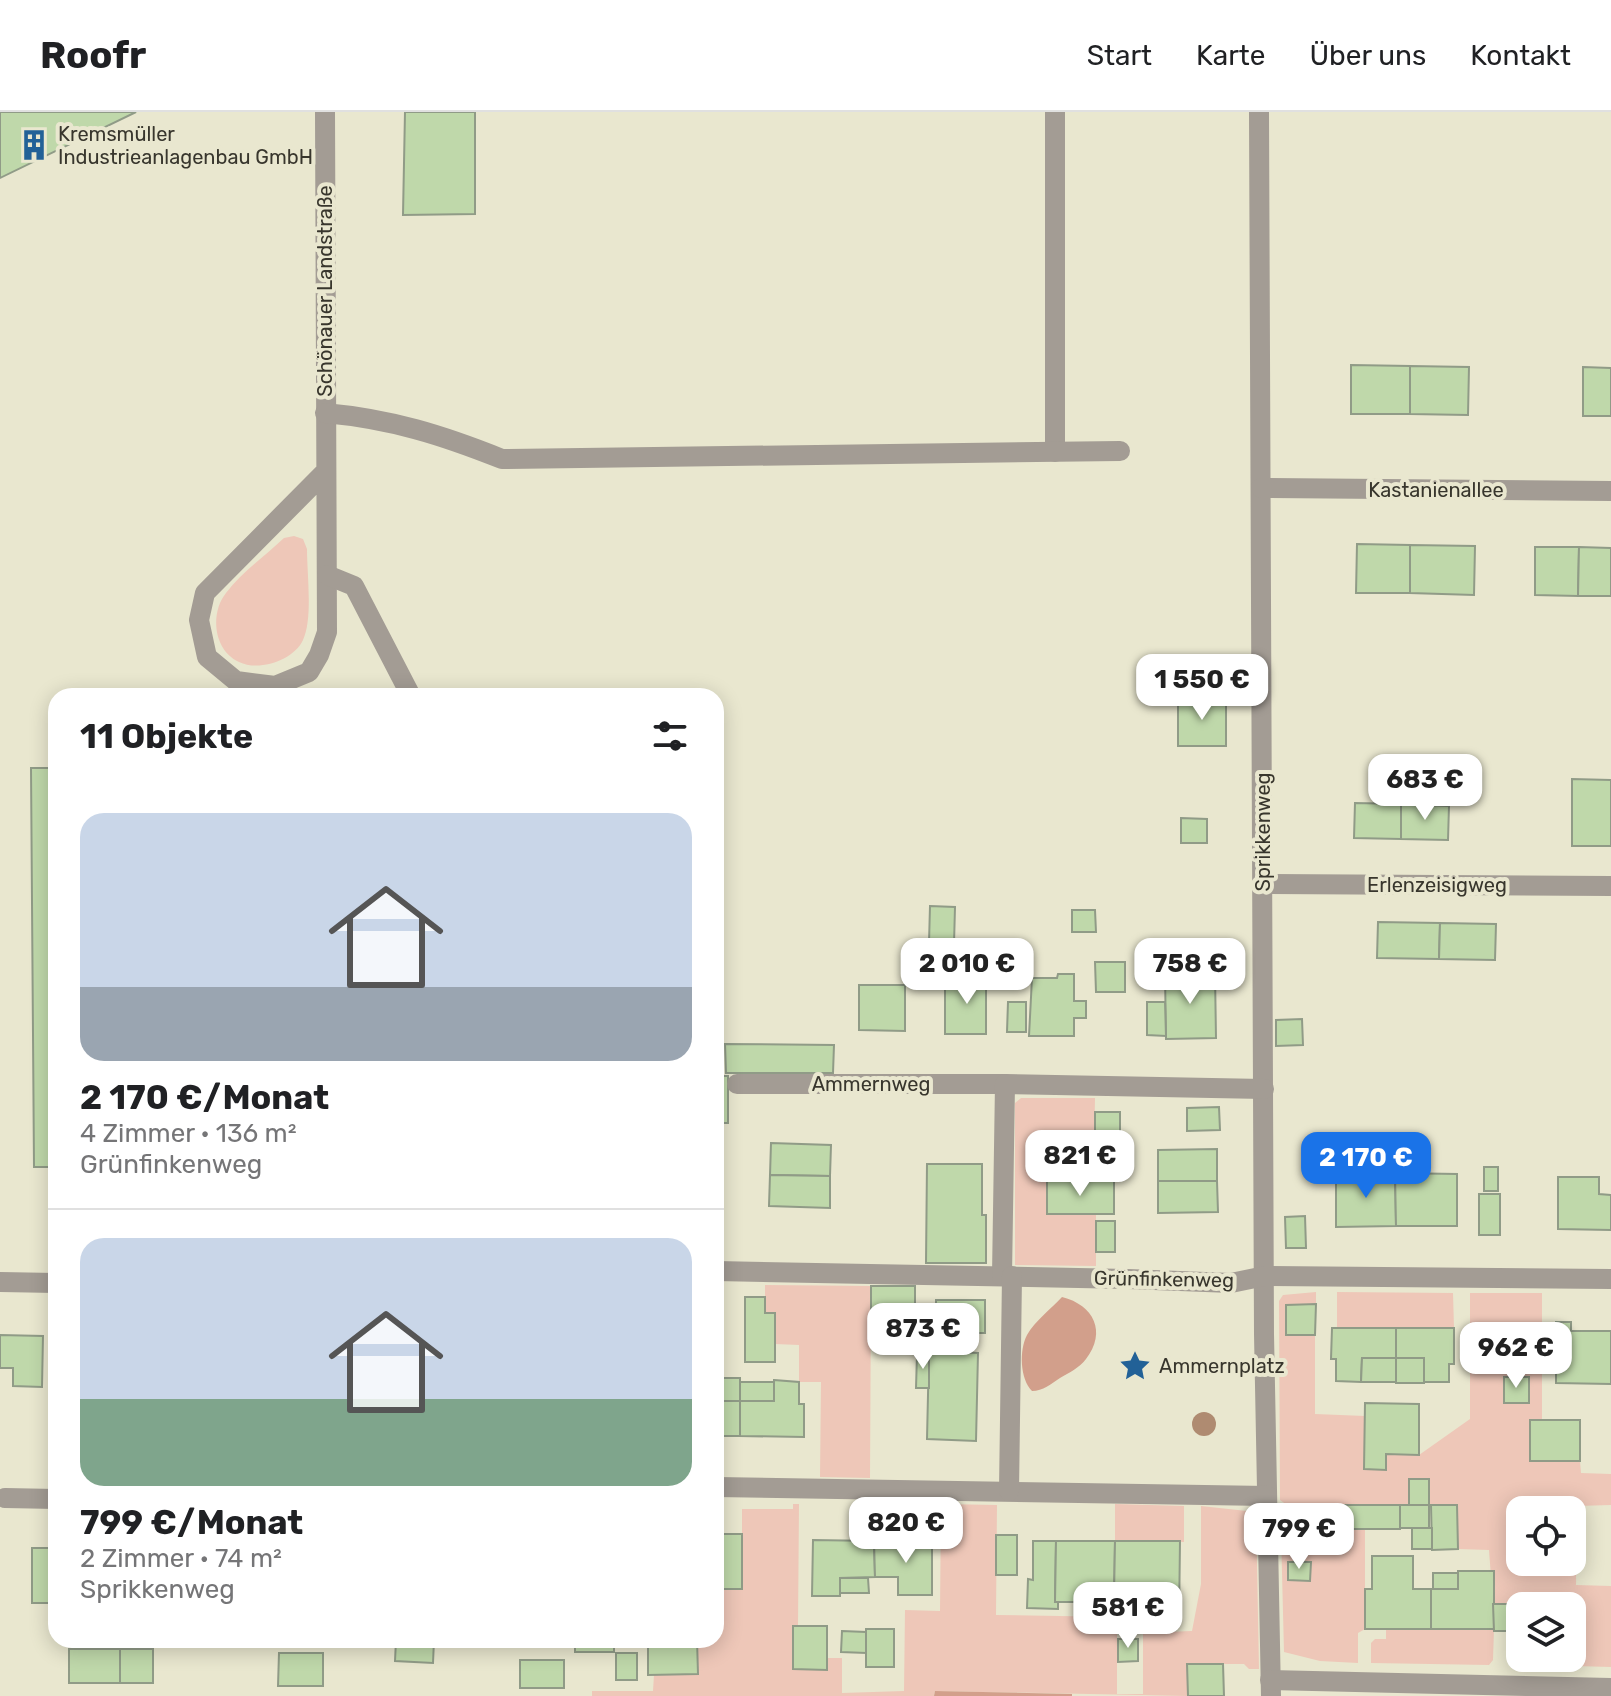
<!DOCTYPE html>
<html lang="de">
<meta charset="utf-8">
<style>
:root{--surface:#fff;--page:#f6f6f6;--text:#202124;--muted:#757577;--line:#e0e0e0;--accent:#1a73e8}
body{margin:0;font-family:Rubik,sans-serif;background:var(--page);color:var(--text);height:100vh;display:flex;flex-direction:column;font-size:30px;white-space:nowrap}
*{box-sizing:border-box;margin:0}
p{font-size:26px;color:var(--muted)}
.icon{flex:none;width:44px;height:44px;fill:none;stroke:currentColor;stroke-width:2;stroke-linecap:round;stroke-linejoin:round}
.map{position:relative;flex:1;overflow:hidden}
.details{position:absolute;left:48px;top:576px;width:676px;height:960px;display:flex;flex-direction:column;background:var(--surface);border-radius:24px;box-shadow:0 4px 20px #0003}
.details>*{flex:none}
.fabs{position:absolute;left:1506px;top:1384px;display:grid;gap:16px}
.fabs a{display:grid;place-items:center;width:80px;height:80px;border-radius:16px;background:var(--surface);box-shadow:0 4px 20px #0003;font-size:40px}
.price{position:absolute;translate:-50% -68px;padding:0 18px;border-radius:16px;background:#fff;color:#222;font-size:26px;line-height:52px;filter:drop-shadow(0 2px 4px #0008)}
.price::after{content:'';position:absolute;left:50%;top:48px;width:24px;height:18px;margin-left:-12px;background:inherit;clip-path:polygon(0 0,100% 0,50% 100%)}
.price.selected{background:var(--accent);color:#fff}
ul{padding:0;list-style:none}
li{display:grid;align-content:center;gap:16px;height:424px;padding:0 32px}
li+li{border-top:2px solid var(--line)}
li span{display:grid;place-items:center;height:248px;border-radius:24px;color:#555}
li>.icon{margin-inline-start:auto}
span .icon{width:144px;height:144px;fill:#fffc;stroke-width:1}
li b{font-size:34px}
h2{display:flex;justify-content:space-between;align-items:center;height:96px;padding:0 32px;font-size:34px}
header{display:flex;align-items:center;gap:48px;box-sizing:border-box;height:112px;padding:0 40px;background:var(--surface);border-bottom:2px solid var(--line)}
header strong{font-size:38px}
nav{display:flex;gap:44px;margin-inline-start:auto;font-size:28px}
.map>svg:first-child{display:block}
.green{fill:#eec7b8;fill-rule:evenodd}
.forest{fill:#d29f8b}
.building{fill:#bfd8aa;stroke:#909b87;stroke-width:2}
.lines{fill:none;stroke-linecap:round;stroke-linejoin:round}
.service{stroke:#a39c94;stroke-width:20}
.minor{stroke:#a39c94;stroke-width:20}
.tree{fill:#af8b71}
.labels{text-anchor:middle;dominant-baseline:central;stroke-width:8;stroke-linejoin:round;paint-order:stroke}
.poi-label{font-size:20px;fill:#38362d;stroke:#e9e7cf;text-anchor:start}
.street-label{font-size:20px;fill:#38362d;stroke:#e9e7cf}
</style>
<header>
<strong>Roofr</strong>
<nav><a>Start</a><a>Karte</a><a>Über uns</a><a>Kontakt</a></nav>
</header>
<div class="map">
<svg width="1611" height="1584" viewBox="0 0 1611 1584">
<rect width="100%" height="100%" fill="#e9e7cf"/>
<g class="green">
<path d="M 294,424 L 303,427 L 307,437 C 307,462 313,507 303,528 C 294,548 259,560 239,550 C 213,538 210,501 226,481 C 241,461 265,444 284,426 Z"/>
<path d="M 1021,986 L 1095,986 L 1094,1038 L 1047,1038 L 1047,1101 L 1096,1102 L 1096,1154 L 1015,1153 L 1015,991 Z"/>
<path d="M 765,1173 L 871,1174 L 870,1366 L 820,1365 L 821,1270 L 799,1270 L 799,1233 L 775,1232 L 775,1202 L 765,1201 Z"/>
<path d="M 1316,1180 L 1316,1192 L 1286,1193 L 1286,1223 L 1315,1223 L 1315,1302 L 1365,1304 L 1364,1357 L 1385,1358 L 1386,1342 L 1419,1343 L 1470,1307 L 1470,1181 L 1542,1181 L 1542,1308 L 1531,1349 L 1580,1349 L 1581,1361 L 1611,1362 L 1611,1393 L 1577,1394 L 1576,1473 L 1611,1474 L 1611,1555 L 1575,1554 L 1576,1513 L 1572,1513 L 1572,1494 L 1493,1492 L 1489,1438 L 1458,1437 L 1457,1394 L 1429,1393 L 1429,1367 L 1409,1367 L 1409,1393 L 1287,1393 L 1280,1388 L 1279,1189 L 1283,1183 ZM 1520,1398 L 1572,1398 L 1572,1450 L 1520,1450 Z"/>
<path d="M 1337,1180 L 1453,1181 L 1454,1216 L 1337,1216 Z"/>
<path d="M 793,1392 L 799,1392 L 798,1514 L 793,1515 L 794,1557 L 826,1558 L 827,1546 L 842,1546 L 842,1581 L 904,1579 L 905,1498 L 940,1499 L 941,1392 L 997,1393 L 996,1503 L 1117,1505 L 1117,1582 L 1143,1582 L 1143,1521 L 1192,1519 L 1201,1472 L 1201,1394 L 1256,1400 L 1259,1557 L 1249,1557 L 1244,1552 L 1188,1552 L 1188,1584 L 935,1579 L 934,1584 L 592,1584 L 592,1579 L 653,1579 L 654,1563 L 697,1562 L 697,1528 L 716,1528 L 716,1477 L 742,1476 L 742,1397 L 793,1397 Z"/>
<path d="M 874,1392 L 936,1392 L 936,1413 L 914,1413 L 913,1428 L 874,1429 Z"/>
<path d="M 1115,1392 L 1184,1394 L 1184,1430 L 1115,1429 Z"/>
<path d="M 1287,1417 L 1365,1417 L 1365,1517 L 1358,1521 L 1358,1551 L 1320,1549 L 1284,1540 L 1281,1421 Z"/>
<path d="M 1386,1517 L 1494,1517 L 1493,1548 L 1489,1553 L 1371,1551 L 1371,1531 L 1375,1527 L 1386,1527 Z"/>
</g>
<g class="forest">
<path d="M 1062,1185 C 1094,1193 1107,1220 1086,1247 C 1080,1255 1069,1261 1060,1266 C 1051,1272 1043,1279 1032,1279 C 1020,1267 1019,1238 1027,1223 C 1035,1209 1051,1197 1062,1185 Z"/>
<path d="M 935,1579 L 1072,1582 L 1072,1584 L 934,1584 Z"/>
</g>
<g class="building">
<path d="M 0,0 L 136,0 L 0,66 Z"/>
<path d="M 405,0 L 475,0 L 475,102 L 403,103 Z"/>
<path d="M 1351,253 L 1410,254 L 1410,302 L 1351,302 Z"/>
<path d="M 1410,254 L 1469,255 L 1468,303 L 1410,302 Z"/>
<path d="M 1583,255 L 1611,256 L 1611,304 L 1583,304 Z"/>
<path d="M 1357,432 L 1410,433 L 1410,481 L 1356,481 Z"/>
<path d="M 1410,433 L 1475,434 L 1474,483 L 1410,481 Z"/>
<path d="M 1535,435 L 1579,435 L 1578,484 L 1535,483 Z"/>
<path d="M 1579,435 L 1611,436 L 1611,484 L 1578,484 Z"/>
<rect x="1178" y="585" width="48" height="49"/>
<path d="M 31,656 L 56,656 L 56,1055 L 34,1055 Z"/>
<path d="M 1572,667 L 1611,668 L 1611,734 L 1572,734 Z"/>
<path d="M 1355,691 L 1401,692 L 1401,727 L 1354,726 Z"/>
<path d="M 1401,692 L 1449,694 L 1448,728 L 1401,727 Z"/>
<path d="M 1181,706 L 1207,707 L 1207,731 L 1181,731 Z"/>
<path d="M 930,794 L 955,795 L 954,832 L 929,831 Z"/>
<path d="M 1072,798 L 1095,798 L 1096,820 L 1072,820 Z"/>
<path d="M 1378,810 L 1440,811 L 1439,847 L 1377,846 Z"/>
<path d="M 1440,811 L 1496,812 L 1495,848 L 1439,847 Z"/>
<path d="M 1095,850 L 1125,850 L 1125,880 L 1096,880 Z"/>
<path d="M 959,862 L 986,862 L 986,922 L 945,922 L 945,875 L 959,875 Z"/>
<path d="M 1058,862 L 1074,862 L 1074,889 L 1086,889 L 1086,906 L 1074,906 L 1074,924 L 1029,924 L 1032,866 L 1057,866 Z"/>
<path d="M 1165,862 L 1215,862 L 1216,926 L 1166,927 Z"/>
<path d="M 859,873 L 905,873 L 905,919 L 859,918 Z"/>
<path d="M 1008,890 L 1026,890 L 1026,920 L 1007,920 Z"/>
<path d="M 1147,890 L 1165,890 L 1166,924 L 1147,923 Z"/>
<path d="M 1302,907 L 1303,933 L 1276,934 L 1276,908 Z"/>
<path d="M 725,932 L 834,933 L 833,961 L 726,961 Z"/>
<rect x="716" y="964" width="12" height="47"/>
<path d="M 1219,995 L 1220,1018 L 1187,1019 L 1187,996 Z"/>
<path d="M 1095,1000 L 1120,1000 L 1120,1033 L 1095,1032 Z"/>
<path d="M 771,1031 L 831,1033 L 830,1064 L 770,1063 Z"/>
<path d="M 1217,1037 L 1217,1069 L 1158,1069 L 1158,1038 Z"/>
<rect x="1047" y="1038" width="67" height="31"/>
<path d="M 927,1052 L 982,1052 L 982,1103 L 986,1103 L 986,1151 L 926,1151 Z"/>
<rect x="1484" y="1055" width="14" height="24"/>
<path d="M 1336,1061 L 1395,1061 L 1396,1114 L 1336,1115 Z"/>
<path d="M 1395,1061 L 1457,1062 L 1457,1114 L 1396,1114 Z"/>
<path d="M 770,1063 L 830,1064 L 830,1096 L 769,1094 Z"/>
<path d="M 1558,1065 L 1599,1065 L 1599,1082 L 1611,1083 L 1611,1118 L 1558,1117 Z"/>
<rect x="1047" y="1069" width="67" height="33"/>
<path d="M 1158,1069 L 1217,1069 L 1218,1100 L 1158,1101 Z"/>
<rect x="1479" y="1082" width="21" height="41"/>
<path d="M 1305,1104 L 1306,1136 L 1286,1136 L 1285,1105 Z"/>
<rect x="1096" y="1109" width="19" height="31"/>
<rect x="871" y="1174" width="44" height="35"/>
<path d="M 745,1185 L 765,1185 L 765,1201 L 775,1201 L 775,1250 L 745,1250 Z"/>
<rect x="936" y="1188" width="49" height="33"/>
<path d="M 1316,1192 L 1315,1223 L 1286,1223 L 1286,1193 Z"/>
<path d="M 1556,1210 L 1571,1210 L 1571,1219 L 1611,1219 L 1611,1272 L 1556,1271 Z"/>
<path d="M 1332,1216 L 1396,1216 L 1396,1246 L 1362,1246 L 1361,1270 L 1336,1269 L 1336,1247 L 1331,1247 Z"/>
<path d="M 1396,1216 L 1454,1216 L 1454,1252 L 1449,1252 L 1449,1270 L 1424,1270 L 1424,1246 L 1396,1246 Z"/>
<path d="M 0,1223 L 43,1224 L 42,1275 L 13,1274 L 13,1256 L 0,1256 Z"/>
<path d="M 929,1239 L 978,1241 L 976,1329 L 927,1327 Z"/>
<path d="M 917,1242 L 929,1242 L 929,1276 L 916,1276 Z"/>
<path d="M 1362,1246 L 1396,1246 L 1396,1270 L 1361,1270 Z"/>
<rect x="1396" y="1246" width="28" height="25"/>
<rect x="1504" y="1265" width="25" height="26"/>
<rect x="716" y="1266" width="24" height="23"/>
<path d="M 774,1268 L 799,1270 L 799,1292 L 804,1292 L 804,1325 L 740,1324 L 740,1289 L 774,1289 Z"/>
<rect x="740" y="1270" width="34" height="19"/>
<rect x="716" y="1289" width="24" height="35"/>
<path d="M 1365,1291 L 1419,1292 L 1419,1343 L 1386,1342 L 1386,1358 L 1364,1357 Z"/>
<rect x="1530" y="1308" width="50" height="41"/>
<rect x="1409" y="1367" width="20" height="26"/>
<path d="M 1330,1393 L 1400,1393 L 1400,1417 L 1329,1417 Z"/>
<rect x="1400" y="1393" width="29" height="23"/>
<path d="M 1431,1393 L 1457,1393 L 1458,1437 L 1432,1438 Z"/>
<rect x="1412" y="1416" width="20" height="21"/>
<path d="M 1572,1420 L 1576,1420 L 1576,1452 L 1562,1452 L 1562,1450 L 1572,1450 Z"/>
<rect x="716" y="1422" width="26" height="55"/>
<rect x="996" y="1423" width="21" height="40"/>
<path d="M 813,1428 L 874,1429 L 875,1465 L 840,1466 L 840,1484 L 812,1484 Z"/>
<path d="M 913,1428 L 932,1428 L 932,1483 L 898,1483 L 898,1465 L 875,1465 L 874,1429 Z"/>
<path d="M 1033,1429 L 1056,1429 L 1055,1490 L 1058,1490 L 1058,1497 L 1027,1496 L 1028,1467 L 1033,1468 Z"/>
<path d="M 1056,1429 L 1115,1429 L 1114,1490 L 1055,1490 Z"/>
<path d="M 1115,1429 L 1180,1429 L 1179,1508 L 1145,1508 L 1145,1484 L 1114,1484 Z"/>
<rect x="32" y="1436" width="24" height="55"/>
<path d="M 1372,1444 L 1413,1444 L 1413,1477 L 1431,1477 L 1431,1517 L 1365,1517 L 1365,1477 L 1372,1477 Z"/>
<path d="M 1288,1450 L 1311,1450 L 1310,1469 L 1288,1468 Z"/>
<path d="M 1458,1459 L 1494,1459 L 1494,1517 L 1431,1517 L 1431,1477 L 1458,1477 Z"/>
<rect x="1433" y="1461" width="25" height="16"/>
<path d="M 840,1466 L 868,1466 L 869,1481 L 840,1481 Z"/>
<path d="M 1493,1492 L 1521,1492 L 1520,1519 L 1494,1519 Z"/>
<path d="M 793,1514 L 827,1514 L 827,1558 L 793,1557 Z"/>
<rect x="866" y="1517" width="28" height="38"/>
<path d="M 842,1519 L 866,1520 L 866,1541 L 841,1540 Z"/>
<path d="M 1118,1527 L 1138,1527 L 1138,1549 L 1118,1550 Z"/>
<path d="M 396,1528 L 434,1528 L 433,1551 L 395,1549 Z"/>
<rect x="575" y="1528" width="39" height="12"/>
<path d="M 648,1528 L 697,1528 L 698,1562 L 648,1563 Z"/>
<rect x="69" y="1537" width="51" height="34"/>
<rect x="120" y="1537" width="33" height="34"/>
<path d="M 279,1541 L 323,1541 L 323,1574 L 278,1574 Z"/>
<rect x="616" y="1541" width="21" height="27"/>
<rect x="520" y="1548" width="44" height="28"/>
<path d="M 1187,1552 L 1223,1552 L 1224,1584 L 1188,1584 Z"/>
</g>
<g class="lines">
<g class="service">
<path d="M 325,0 L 327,520 L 319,543 L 309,560 L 275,574 L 236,569 L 207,545 L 199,508 L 205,481 L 326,359"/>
<path d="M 1055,0 L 1055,340"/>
<path d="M 325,301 C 391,307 442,323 502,347 L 1120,339"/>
<path d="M 327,463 L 354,474 L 411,584"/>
</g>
<g class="minor">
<path d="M 1259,0 L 1264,1222 L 1271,1584"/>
<path d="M 1261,376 L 1611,379"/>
<path d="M 1263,772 L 1611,774"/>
<path d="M 737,972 L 1005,972"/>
<path d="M 716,1159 L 1128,1167 L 1231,1171 L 1265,1164 L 1611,1167"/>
<path d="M 1002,1164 L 1005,972 L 1264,977"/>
<path d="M 0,1170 L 56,1171"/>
<path d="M 716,1375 L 1267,1384"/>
<path d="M 1009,1379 L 1012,1164"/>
<path d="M 5,1386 L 56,1387"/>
<path d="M 1270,1568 L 1611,1576"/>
</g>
</g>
<circle class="tree" cx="1204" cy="1312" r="12"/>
<defs>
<symbol id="building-bare" viewBox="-9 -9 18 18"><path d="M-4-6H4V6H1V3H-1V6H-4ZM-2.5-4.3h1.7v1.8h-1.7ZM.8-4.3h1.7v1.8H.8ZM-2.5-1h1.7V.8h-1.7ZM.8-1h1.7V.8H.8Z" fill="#226197" stroke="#e9e7cf" stroke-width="2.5" paint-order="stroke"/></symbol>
<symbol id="sight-bare" viewBox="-9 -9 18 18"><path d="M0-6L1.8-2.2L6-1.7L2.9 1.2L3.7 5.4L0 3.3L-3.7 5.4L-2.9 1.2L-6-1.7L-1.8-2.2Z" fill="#226197" stroke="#e9e7cf" stroke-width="2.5" paint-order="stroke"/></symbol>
</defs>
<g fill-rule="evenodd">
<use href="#building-bare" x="12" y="11" width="44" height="44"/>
<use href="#sight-bare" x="1113" y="1232" width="44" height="44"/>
</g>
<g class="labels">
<g class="poi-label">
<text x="58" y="22">Kremsmüller<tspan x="58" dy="23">Industrieanlagenbau GmbH</tspan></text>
<text x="1159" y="1254">Ammernplatz</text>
</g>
<g class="street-label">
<text transform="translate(325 179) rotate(-90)">Schönauer Landstraße</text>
<text x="1436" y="378">Kastanienallee</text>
<text transform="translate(1263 720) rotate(-90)">Sprikkenweg</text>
<text x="1437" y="773">Erlenzeisigweg</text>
<text x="871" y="972">Ammernweg</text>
<text transform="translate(1164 1167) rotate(1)">Grünfinkenweg</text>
</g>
</g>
</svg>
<div class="fabs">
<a><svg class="icon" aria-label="locate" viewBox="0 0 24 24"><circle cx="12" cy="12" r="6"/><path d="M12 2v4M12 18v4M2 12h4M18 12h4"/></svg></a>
<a><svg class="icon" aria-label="layers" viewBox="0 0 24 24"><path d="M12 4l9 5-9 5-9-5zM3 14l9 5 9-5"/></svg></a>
</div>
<b class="price" style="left:1202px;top:610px">1 550 €</b>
<b class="price" style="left:1425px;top:710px">683 €</b>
<b class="price" style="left:967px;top:894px">2 010 €</b>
<b class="price" style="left:1190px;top:894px">758 €</b>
<b class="price" style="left:1080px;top:1086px">821 €</b>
<b class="price selected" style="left:1366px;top:1088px">2 170 €</b>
<b class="price" style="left:923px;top:1259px">873 €</b>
<b class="price" style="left:1516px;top:1278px">962 €</b>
<b class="price" style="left:906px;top:1453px">820 €</b>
<b class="price" style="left:1299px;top:1459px">799 €</b>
<b class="price" style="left:1128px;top:1538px">581 €</b>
<section class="details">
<h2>11 Objekte<svg class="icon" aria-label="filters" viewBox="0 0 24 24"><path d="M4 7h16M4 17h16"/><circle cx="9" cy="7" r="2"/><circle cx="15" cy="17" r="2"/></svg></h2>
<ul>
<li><span style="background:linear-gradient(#c9d6e8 70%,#9aa5b1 0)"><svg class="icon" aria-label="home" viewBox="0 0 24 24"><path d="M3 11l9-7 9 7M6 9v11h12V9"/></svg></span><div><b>2 170 €/Monat</b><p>4 Zimmer · 136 m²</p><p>Grünfinkenweg</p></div></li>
<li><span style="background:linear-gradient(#c9d6e8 65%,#7fa58c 0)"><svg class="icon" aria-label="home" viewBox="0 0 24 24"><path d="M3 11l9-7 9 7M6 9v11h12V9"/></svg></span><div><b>799 €/Monat</b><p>2 Zimmer · 74 m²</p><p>Sprikkenweg</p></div></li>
</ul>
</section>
</div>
